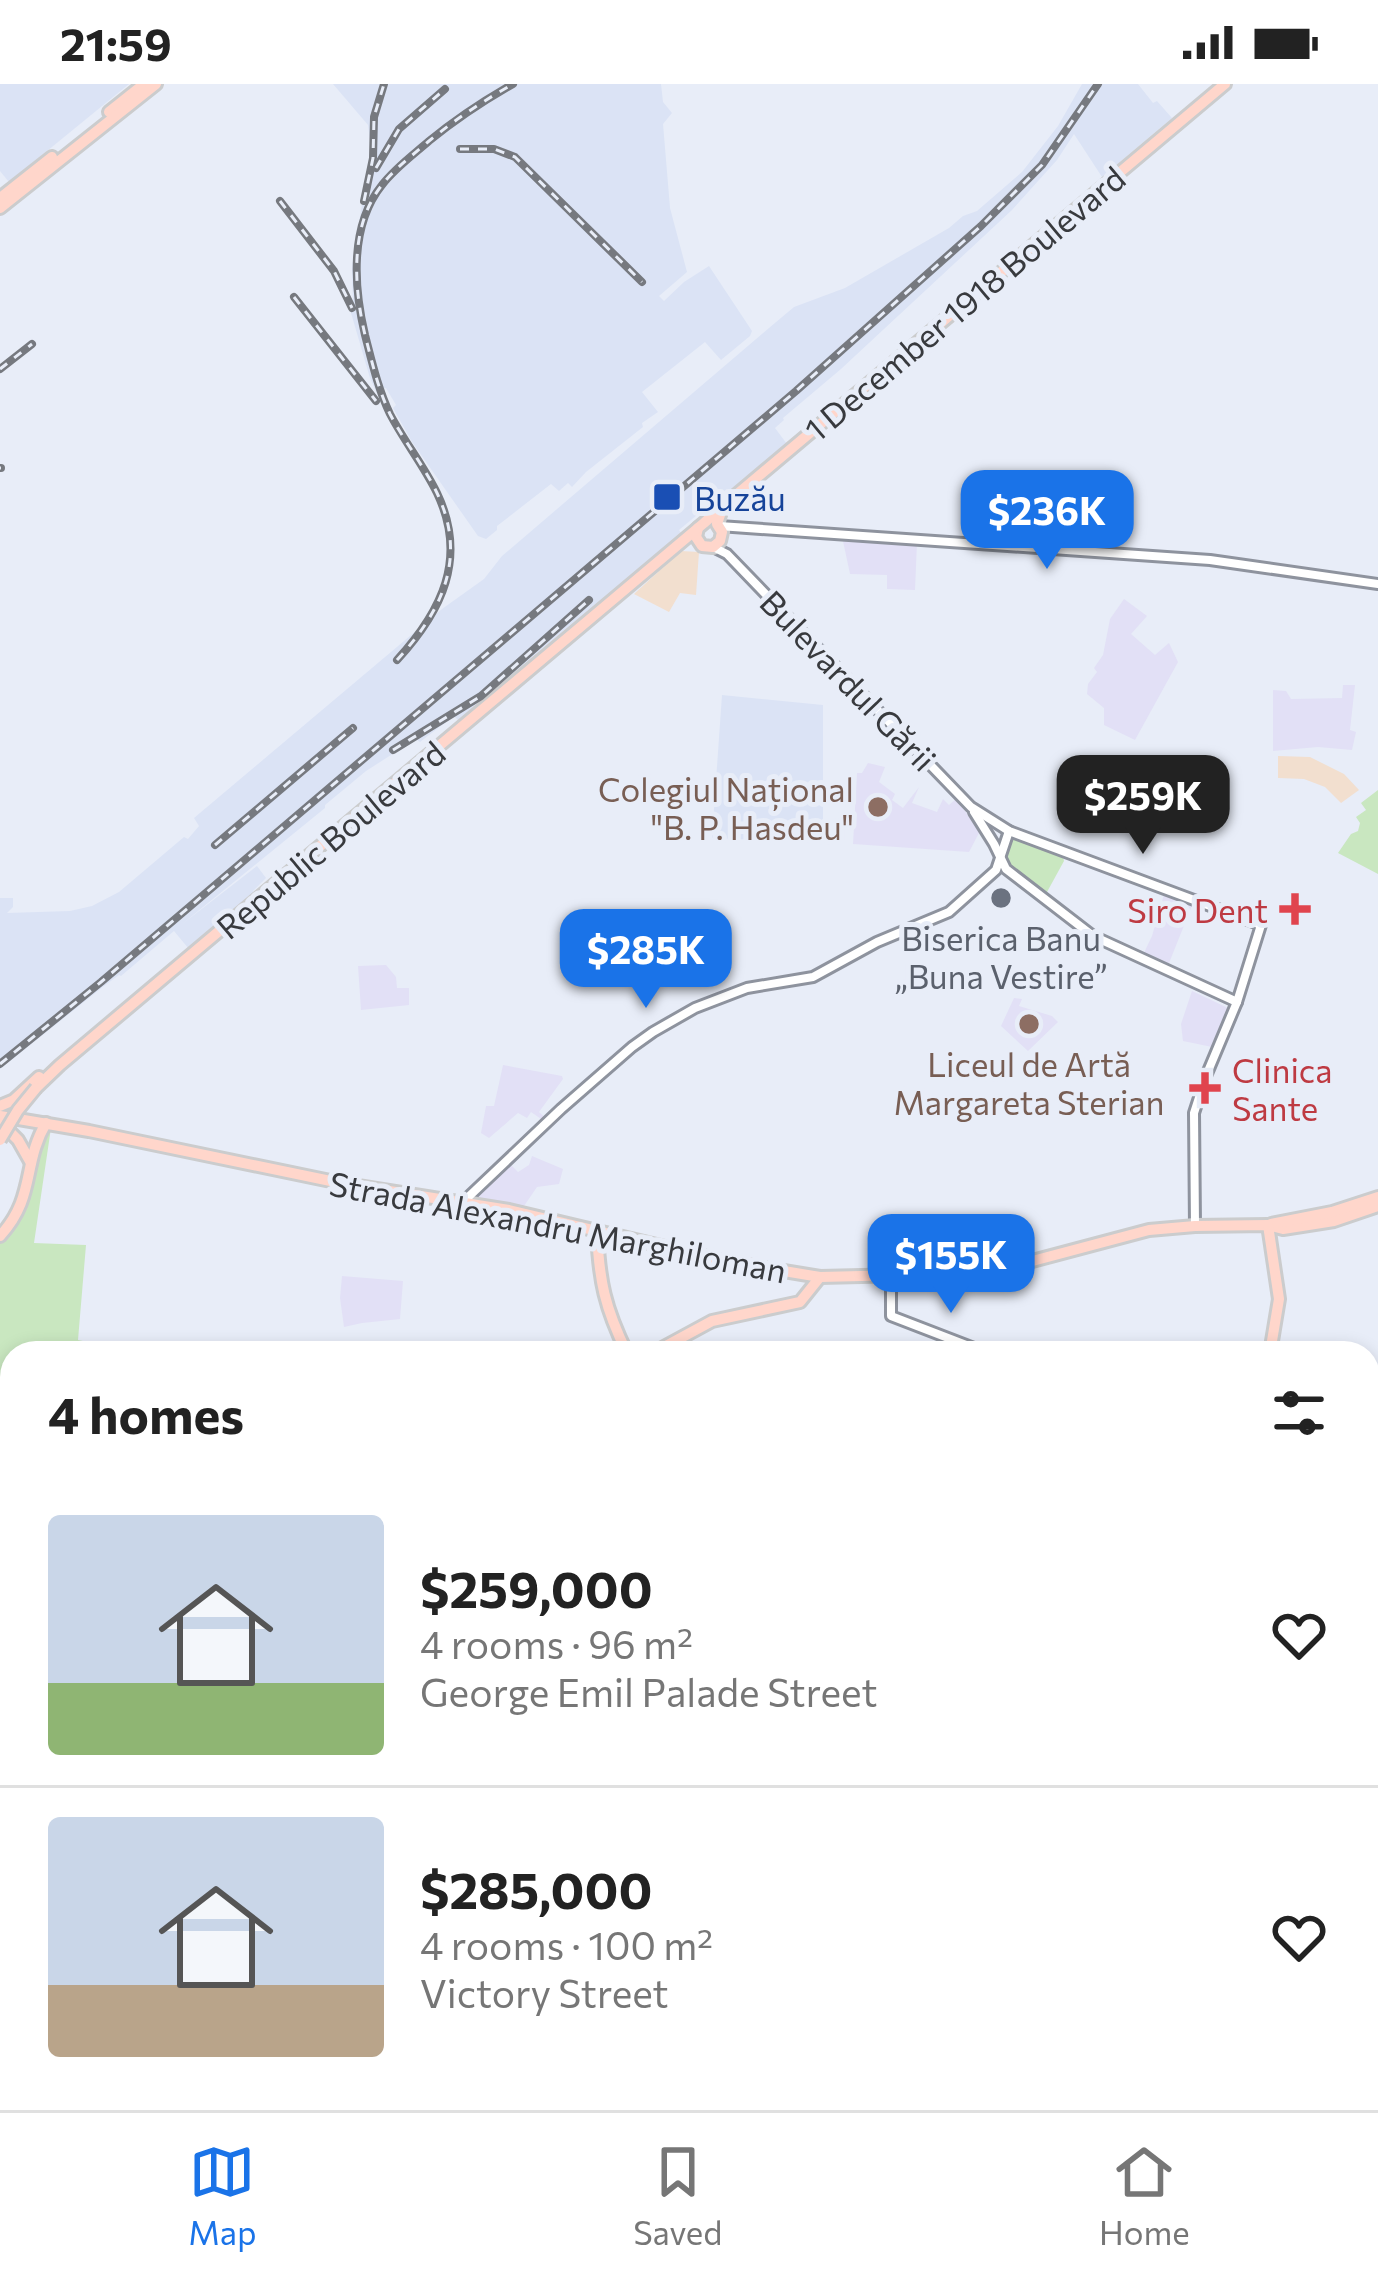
<!DOCTYPE html>
<meta charset="utf-8">
<style>
:root{--surface:#fff;--page:#f2f2f2;--text:#222;--muted:#767676;--line:#e0e0e0;--accent:#1a73e8}
body{margin:0;font-family:Commissioner,sans-serif;background:var(--page);color:var(--text);height:100vh;display:flex;flex-direction:column;font-size:45px;white-space:nowrap}
*{box-sizing:border-box;margin:0}
p{font-size:39px;color:var(--muted)}
.icon{flex:none;width:66px;height:66px;fill:none;stroke:currentColor;stroke-width:2;stroke-linecap:round;stroke-linejoin:round}
.map{position:relative;flex:1;overflow:hidden}
.details{position:absolute;left:0px;top:1257px;width:1380px;height:771px;display:flex;flex-direction:column;background:var(--surface);border-radius:36px 36px 0 0;box-shadow:0 6px 18px #0003}
.details>*{flex:none}
.price{position:absolute;translate:-50% -102px;padding:0 27px;border-radius:24px;background:var(--accent);color:#fff;font-size:39px;line-height:78px;filter:drop-shadow(0 3px 6px #0008)}
.price::after{content:'';position:absolute;left:50%;top:72px;width:36px;height:27px;margin-left:-18px;background:inherit;clip-path:polygon(0 0,100% 0,50% 100%)}
.price.on{background:#222;color:#fff}
ul{padding:0;list-style:none}
li{display:flex;align-items:center;gap:36px;height:300px;padding:0 48px}
li+li{border-top:3px solid var(--line)}
li span{display:grid;place-items:center;flex:none;width:336px;height:240px;border-radius:12px;color:#555}
li>.icon{margin-inline-start:auto}
span .icon{width:144px;height:144px;fill:#fffc;stroke-width:1}
li b{font-size:51px}
h2{display:flex;justify-content:space-between;align-items:center;height:144px;padding:0 48px;font-size:51px}
.status{display:flex;justify-content:space-between;align-items:center;height:84px;padding:0 60px;background:var(--surface);direction:ltr}
.status svg{height:33px;fill:currentColor}
.menu{display:flex;justify-content:space-around;align-items:center;height:168px;border-top:3px solid var(--line);background:var(--surface);font-size:33px;color:var(--muted)}
.menu a{display:grid;justify-items:center;gap:6px}
.menu .on{color:var(--accent)}
.map>svg:first-child{display:block}
.commercial{fill:#f2dfcf}
.built{fill:#dbe3f5}
.education{fill:#e2e0f6}
.green{fill:#c9e7c0}
.lines{fill:none;stroke-linecap:round;stroke-linejoin:round}
.minor-casing{stroke:#8e939e;stroke-width:14}
.major-casing{stroke:#cbcccd;stroke-width:16}
.minor{stroke:#fff;stroke-width:8}
.major{stroke:#ffd6cb;stroke-width:10}
.rail-casing{stroke:#76797f;stroke-width:8}
.rail{stroke:#e8edf8;stroke-width:3;stroke-dasharray:9;stroke-linecap:butt}
.major-bridge-casing{stroke:#cbcccd;stroke-width:16;stroke-linecap:butt}
.major-bridge{stroke:#ffd6cb;stroke-width:10}
.transit-dot{fill:#1a4fb4;stroke:#e8edf8;stroke-width:4.5}
.education-dot{fill:#8d6e63;stroke:#e8edf8;stroke-width:4.5}
.worship-dot{fill:#6b7280;stroke:#e8edf8;stroke-width:4.5}
.health-dot{fill:#e0444e;stroke:#e8edf8;stroke-width:4.5}
.labels{text-anchor:middle;dominant-baseline:central;stroke-width:10;stroke-linejoin:round;paint-order:stroke}
.street-label{font-size:33px;fill:#383a3e;stroke:#e8edf8}
.transit-label{font-size:33px;fill:#164399;stroke:#e8edf8;text-anchor:start}
.education-label{font-size:33px;fill:#785e54;stroke:#e8edf8;text-anchor:end}
.health-label{font-size:33px;fill:#be3a42;stroke:#e8edf8;text-anchor:end}
.worship-label{font-size:33px;fill:#5b616d;stroke:#e8edf8}
</style>
<div class="status"><b>21:59</b><svg viewBox="0 0 49 12"><path d="M0 12V9h3v3zM5 12V6h3v6zM10 12V3h3v9zM15 12V0h3v12zM26 1h20v11H26zM47 4h2v5h-2z"/></svg></div>
<div class="map">
<svg width="1378" height="2026" viewBox="0 0 1378 2026">
<rect width="100%" height="100%" fill="#e8edf8"/>
<g class="commercial">
<path d="M 681,467 L 699,468 L 696,511 L 680,509 L 669,528 L 634,510 Z"/>
<path d="M 1278,672 L 1310,673 L 1344,690 L 1359,706 L 1341,719 L 1325,703 L 1304,695 L 1278,694 Z"/>
</g>
<g class="built">
<path d="M 0,0 L 129,0 L 9,98 L 0,87 Z"/>
<path d="M 333,0 L 661,0 L 663,18 L 672,29 L 663,40 L 670,124 L 687,188 L 659,212 L 664,217 L 684,198 L 709,182 L 752,247 L 750,252 L 721,276 L 705,258 L 642,308 L 658,328 L 642,339 L 643,343 L 586,388 L 572,403 L 568,399 L 559,407 L 551,400 L 497,442 L 497,446 L 486,455 L 478,452 L 412,358 L 393,324 L 396,321 L 386,304 L 382,305 L 384,311 L 379,314 L 370,294 L 349,222 L 353,220 L 352,184 L 371,63 L 368,41 Z"/>
<path d="M 1082,0 L 1138,0 L 1153,19 L 1157,17 L 1172,34 L 1102,93 L 1074,50 L 1057,76 L 1012,126 L 841,285 L 783,334 L 784,336 L 775,344 L 787,360 L 712,423 L 709,421 L 679,446 L 681,449 L 460,638 L 454,632 L 420,658 L 416,655 L 366,687 L 325,721 L 325,724 L 181,841 L 257,782 L 266,794 L 253,807 L 255,811 L 189,865 L 174,847 L 121,892 L 119,891 L 104,902 L 0,985 L 0,814 L 13,814 L 13,823 L 7,829 L 70,827 L 92,822 L 119,808 L 184,753 L 188,755 L 199,742 L 194,734 L 442,525 L 484,495 L 502,472 L 769,244 L 794,223 L 845,204 L 949,144 L 963,132 L 977,127 L 1022,88 L 1058,42 Z"/>
<path d="M 722,611 L 823,621 L 823,759 L 712,754 Z"/>
</g>
<g class="education">
<path d="M 843,457 L 917,459 L 915,506 L 887,505 L 887,491 L 850,490 Z"/>
<path d="M 1124,515 L 1147,532 L 1131,550 L 1155,571 L 1169,559 L 1178,578 L 1135,656 L 1104,641 L 1104,624 L 1087,610 L 1088,600 L 1097,588 L 1094,584 L 1103,571 L 1110,535 Z"/>
<path d="M 1343,601 L 1355,601 L 1350,646 L 1356,648 L 1352,666 L 1318,663 L 1273,667 L 1273,606 L 1286,607 L 1291,615 L 1342,614 Z"/>
<path d="M 868,679 L 885,683 L 879,698 L 895,710 L 892,716 L 903,724 L 919,703 L 912,719 L 937,728 L 943,715 L 949,721 L 956,715 L 980,747 L 969,768 L 853,760 L 857,689 L 862,689 Z"/>
<path d="M 1165,807 L 1193,819 L 1167,884 L 1142,873 L 1152,852 Z"/>
<path d="M 386,881 L 396,893 L 397,904 L 409,904 L 409,921 L 361,926 L 358,882 Z"/>
<path d="M 1192,907 L 1228,924 L 1212,963 L 1183,957 L 1181,940 Z"/>
<path d="M 1014,914 L 1022,915 L 1019,922 L 1052,932 L 1058,938 L 1028,967 L 1001,942 Z"/>
<path d="M 503,981 L 562,992 L 563,995 L 539,1028 L 547,1035 L 544,1037 L 531,1028 L 527,1034 L 518,1029 L 489,1054 L 481,1049 L 486,1022 L 494,1022 Z"/>
<path d="M 532,1072 L 563,1085 L 559,1100 L 537,1103 L 522,1125 L 473,1117 L 510,1080 L 518,1088 L 529,1081 Z"/>
<path d="M 342,1192 L 403,1197 L 400,1235 L 362,1239 L 344,1243 L 340,1214 Z"/>
</g>
<g class="green">
<path d="M 1378,706 L 1378,790 L 1338,769 L 1351,750 L 1358,747 L 1360,739 L 1356,733 L 1366,726 L 1361,719 Z"/>
<path d="M 1013,754 L 1063,773 L 1064,777 L 1047,808 L 1045,809 L 1009,782 L 1005,774 Z"/>
<path d="M 51,1044 L 34,1159 L 86,1161 L 78,1256 L 141,1269 L 12,1269 L 12,1405 L 0,1406 L 0,1152 L 14,1137 L 46,1047 Z"/>
<path d="M 1368,1642 L 1378,1643 L 1378,1912 L 1368,1913 Z"/>
</g>
<g class="lines">
<defs>
<g id="minor">
<path d="M 719,442 L 1210,476 L 1378,500"/>
<path d="M 713,463 L 727,470 L 971,723 L 1009,747 L 1261,841 L 1237,918 L 1206,992 L 1194,1029 L 1195,1142"/>
<path d="M 974,728 L 994,760 L 1006,785 L 1093,852 L 1237,918"/>
<path d="M 463,1118 L 561,1025 L 632,963 L 653,948 L 695,924 L 747,904 L 813,893 L 877,858 L 949,828 L 996,786 L 1009,747"/>
<path d="M 891,1192 L 891,1232 L 987,1269"/>
</g>
<g id="major">
<path d="M 109,28 L 144,0"/>
<path d="M 0,114 L 52,73"/>
<path d="M 0,124 L 156,0"/>
<path d="M 723,422 L 717,440 L 722,448 L 720,457 L 713,463 L 702,462 L 696,453 L 698,444 L 704,439 L 723,422 L 1225,0"/>
<path d="M 36,1004 L 60,981 L 698,444"/>
<path d="M 0,1022 L 14,1016 L 39,993"/>
<path d="M 0,1032 L 89,1047 L 345,1100 L 509,1126 L 724,1177 L 820,1193 L 987,1189 L 1149,1146 L 1195,1142 L 1268,1141 L 1283,1145 L 1334,1137 L 1378,1122"/>
<path d="M 1,1039 L 18,1056 L 31,1079"/>
<path d="M 1271,1140 L 1332,1128 L 1378,1113"/>
<path d="M 1268,1141 L 1279,1215 L 1270,1269"/>
<path d="M 597,1147 C 599,1197 605,1224 627,1269"/>
<path d="M 0,1152 C 36,1113 22,1080 46,1039"/>
<path d="M 653,1269 L 712,1237 L 800,1218 L 820,1193"/>
<path d="M 1368,1385 L 1378,1386"/>
<path d="M 0,1585 L 12,1580"/>
</g>
</defs>
<use href="#minor" class="minor-casing"/>
<use href="#major" class="major-casing"/>
<use href="#minor" class="minor"/>
<use href="#major" class="major"/>
<defs>
<g id="rail">
<path d="M 460,65 L 494,65 L 515,73 L 642,198"/>
<path d="M 376,84 L 399,45 L 445,5"/>
<path d="M 280,117 L 334,187 L 352,224"/>
<path d="M 364,117 L 373,74 L 374,33 L 384,0"/>
<path d="M 294,213 L 376,317"/>
<path d="M 0,285 L 32,260"/>
<path d="M 0,384 L 1,384"/>
<path d="M 397,576 C 442,527 468,474 437,409 C 424,382 404,357 390,330 C 378,305 372,278 365,251 C 354,204 349,142 382,101 C 395,84 413,71 429,57 C 456,35 483,17 513,0"/>
<path d="M 393,666 L 481,612 L 589,516"/>
<path d="M 215,761 L 353,644"/>
<path d="M 0,980 L 101,898 L 796,307 L 981,142 L 1042,81 L 1098,0"/>
</g>
</defs>
<use href="#rail" class="rail-casing"/>
<use href="#rail" class="rail"/>
<defs>
<path id="major-bridge" d="M 0,1056 L 18,1026 L 36,1004"/>
</defs>
<use href="#major-bridge" class="major-bridge-casing"/>
<use href="#major-bridge" class="major-bridge"/>
</g>
<rect class="transit-dot" x="652" y="398" width="30" height="30" rx="6"/>
<g class="education-dot">
<circle cx="878" cy="723" r="12"/>
<circle cx="1029" cy="940" r="12"/>
</g>
<circle class="worship-dot" cx="1001" cy="814" r="12"/>
<g class="health-dot">
<path d="M1289 807h12v12h12v12h-12v12h-12v-12h-12v-12h12z"/>
<path d="M1199 986h12v12h12v12h-12v12h-12v-12h-12v-12h12z"/>
</g>
<g class="labels">
<g class="street-label">
<text transform="translate(964 219) rotate(-40)">1 December 1918 Boulevard</text>
<text transform="translate(849 596) rotate(46)">Bulevardul Gării</text>
<text transform="translate(330 755) rotate(-40)">Republic Boulevard</text>
<text transform="translate(558 1142) rotate(11)">Strada Alexandru Marghiloman</text>
</g>
<g class="transit-label">
<text x="694" y="413">Buzău</text>
</g>
<g class="education-label">
<text x="854" y="704">Colegiul Național<tspan x="854" dy="38">"B. P. Hasdeu"</tspan></text>
<text x="1029" y="979" text-anchor="middle">Liceul de Artă<tspan x="1029" dy="38">Margareta Sterian</tspan></text>
</g>
<g class="health-label">
<text x="1268" y="825">Siro Dent</text>
<text x="1232" y="985" text-anchor="start">Clinica<tspan x="1232" dy="38">Sante</tspan></text>
</g>
<g class="worship-label">
<text x="1001" y="853">Biserica Banu<tspan x="1001" dy="38">„Buna Vestire”</tspan></text>
</g>
</g>
</svg>
<b class="price" style="left:1047px;top:488px">$236K</b>
<b class="price on" style="left:1143px;top:773px">$259K</b>
<b class="price" style="left:646px;top:927px">$285K</b>
<b class="price" style="left:951px;top:1232px">$155K</b>
<section class="details">
<h2>4 homes<svg class="icon" aria-label="filters" viewBox="0 0 24 24"><path d="M4 7h16M4 17h16"/><circle cx="9" cy="7" r="2"/><circle cx="15" cy="17" r="2"/></svg></h2>
<ul>
<li><span style="background:linear-gradient(#c9d6e8 70%,#8fb573 0)"><svg class="icon" aria-label="home" viewBox="0 0 24 24"><path d="M3 11l9-7 9 7M6 9v11h12V9"/></svg></span><div><b>$259,000</b><p>4 rooms · 96 m²</p><p>George Emil Palade Street</p></div><svg class="icon" aria-label="heart" viewBox="0 0 24 24"><path d="M12 20l-8-8c-3-5 5-10 8-4 3-6 11-1 8 4z"/></svg></li>
<li><span style="background:linear-gradient(#c9d6e8 70%,#b9a48a 0)"><svg class="icon" aria-label="home" viewBox="0 0 24 24"><path d="M3 11l9-7 9 7M6 9v11h12V9"/></svg></span><div><b>$285,000</b><p>4 rooms · 100 m²</p><p>Victory Street</p></div><svg class="icon" aria-label="heart" viewBox="0 0 24 24"><path d="M12 20l-8-8c-3-5 5-10 8-4 3-6 11-1 8 4z"/></svg></li>
</ul>
</section>
</div>
<nav class="menu">
<a class="on"><svg class="icon" aria-label="map" viewBox="0 0 24 24"><path d="M3 6l6-2 6 2 6-2v14l-6 2-6-2-6 2zM9 4v14M15 6v14"/></svg>Map</a>
<a><svg class="icon" aria-label="saved" viewBox="0 0 24 24"><path d="M7 4h10v16l-5-4-5 4z"/></svg>Saved</a>
<a><svg class="icon" aria-label="home" viewBox="0 0 24 24"><path d="M3 11l9-7 9 7M6 9v11h12V9"/></svg>Home</a>
</nav>
